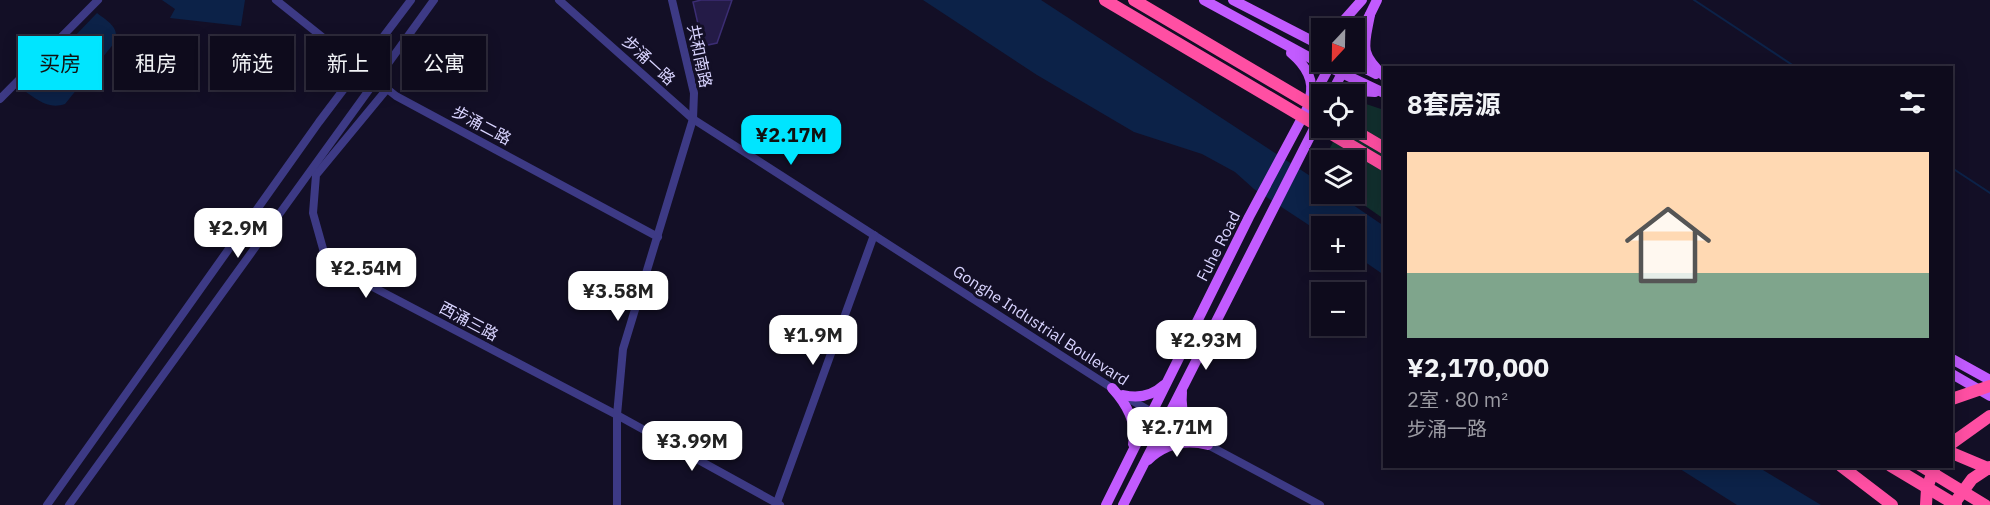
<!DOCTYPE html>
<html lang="zh">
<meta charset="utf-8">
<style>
:root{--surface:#0e0b1c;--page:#171425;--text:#f1f3f6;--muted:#9b9ba3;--line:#2e2b3b;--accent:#00e5ff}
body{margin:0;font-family:"IBM Plex Sans","Noto Sans SC",sans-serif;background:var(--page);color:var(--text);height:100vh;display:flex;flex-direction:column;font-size:22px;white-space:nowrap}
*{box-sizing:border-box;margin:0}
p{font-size:20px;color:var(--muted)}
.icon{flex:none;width:33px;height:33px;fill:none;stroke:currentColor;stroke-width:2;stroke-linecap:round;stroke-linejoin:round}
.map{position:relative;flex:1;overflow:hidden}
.drawer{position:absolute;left:1383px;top:66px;width:570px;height:402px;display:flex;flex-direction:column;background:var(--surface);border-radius:0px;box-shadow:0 3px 15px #0003,0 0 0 2px var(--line)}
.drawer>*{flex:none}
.top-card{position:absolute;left:18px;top:36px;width:570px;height:54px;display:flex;gap:12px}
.needle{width:39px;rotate:202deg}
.controls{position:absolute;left:1311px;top:18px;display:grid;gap:12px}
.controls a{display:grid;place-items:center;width:54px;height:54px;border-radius:0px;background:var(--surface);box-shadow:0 3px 15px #0003,0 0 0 2px var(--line);font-size:30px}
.price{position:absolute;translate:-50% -51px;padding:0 14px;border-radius:12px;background:#fff;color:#222;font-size:20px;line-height:39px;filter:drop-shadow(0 2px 3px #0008)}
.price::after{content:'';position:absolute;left:50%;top:36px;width:18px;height:14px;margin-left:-9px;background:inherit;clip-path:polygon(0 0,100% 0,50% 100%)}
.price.selected{background:var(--accent);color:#111}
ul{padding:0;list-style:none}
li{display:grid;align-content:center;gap:12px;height:318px;padding:0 24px}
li+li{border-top:2px solid var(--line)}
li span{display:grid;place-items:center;height:186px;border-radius:0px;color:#555}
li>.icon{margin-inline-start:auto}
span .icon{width:108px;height:108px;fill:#fffc;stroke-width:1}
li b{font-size:26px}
h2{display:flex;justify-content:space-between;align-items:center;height:72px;padding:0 24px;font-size:26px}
.chip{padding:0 21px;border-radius:0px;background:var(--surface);box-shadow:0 3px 15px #0003,0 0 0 2px var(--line);font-size:21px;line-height:54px}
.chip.selected{background:var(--accent);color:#111}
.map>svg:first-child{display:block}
.green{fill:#12302f}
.water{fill:#0c2248}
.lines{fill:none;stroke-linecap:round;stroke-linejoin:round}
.stream{stroke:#0c2248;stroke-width:2}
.building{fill:#241b47;stroke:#3b2d73;stroke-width:1.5}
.minor{stroke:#3d3a85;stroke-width:8}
.major{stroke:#c25bff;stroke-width:10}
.highway{stroke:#ff4fa3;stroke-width:12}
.highway-bridge{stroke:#ff4fa3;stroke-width:12}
.labels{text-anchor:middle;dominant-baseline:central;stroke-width:6;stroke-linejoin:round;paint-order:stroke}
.street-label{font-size:16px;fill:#d9d4ff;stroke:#130f26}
</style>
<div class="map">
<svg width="1990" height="505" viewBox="0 0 1990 505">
<rect width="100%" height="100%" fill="#130f26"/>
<path class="green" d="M 1360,102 L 1384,110 L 1384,219 L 1348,194 L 1354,194 L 1354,160 L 1324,160 L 1340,128 L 1354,128 L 1355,103 Z"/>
<g class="water">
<path d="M 162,0 L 245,0 L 241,26 L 170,18 L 175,9 Z"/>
<path d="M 923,0 L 1041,0 L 1321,183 L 1322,194 L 1337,194 L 1384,226 L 1384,275 L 1355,255 L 1354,226 L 1322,226 L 1321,233 L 1254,189 L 1235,172 L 1202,154 L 1134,132 L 1037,75 Z"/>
<path d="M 97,13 C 107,21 120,27 115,42 L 65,104 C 48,110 37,99 23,90 Z"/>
<path d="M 1677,467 L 1758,467 L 1821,505 L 1737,505 Z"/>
</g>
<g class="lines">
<g class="stream">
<path d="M 1694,0 L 1797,68"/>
<path d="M 1952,168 L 1990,193"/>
</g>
</g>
<path class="building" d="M 701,0 L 732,0 L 717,43 L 703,46 L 693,2 Z"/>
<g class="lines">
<g class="minor">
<path d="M 276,0 L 396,96 L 658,237"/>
<path d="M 559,0 L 693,119 L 1115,390"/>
<path d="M 387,89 L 316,175 L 313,213 L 327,263 L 617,415 L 780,505"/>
<path d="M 0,99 L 98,0"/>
<path d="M 1126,397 L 1208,445 L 1320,505"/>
<path d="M 47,505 L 319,122 L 411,0"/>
<path d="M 69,505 L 434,0"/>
<path d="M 617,505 L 617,415 L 623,349 L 693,119 L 694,93 L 672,0"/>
<path d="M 776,505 L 874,235"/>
</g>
<g class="major">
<path d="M 1204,0 L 1314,60 L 1384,93"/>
<path d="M 1233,0 L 1322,46"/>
<path d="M 1370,15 C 1364,46 1359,53 1384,76"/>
<path d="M 1337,28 L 1362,0"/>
<path d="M 1354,47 L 1377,0"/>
<path d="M 1291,53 C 1304,64 1315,79 1310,97"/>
<path d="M 1352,62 L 1376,74"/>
<path d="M 1331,94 L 1348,62"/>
<path d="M 1346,94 L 1359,91 L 1375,92"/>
<path d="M 1952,359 L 1990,380"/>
<path d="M 1952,374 L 1990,396"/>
<path d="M 1112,388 C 1126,403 1138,424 1133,444"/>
<path d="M 1182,392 C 1180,413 1188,431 1205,443"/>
<path d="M 1123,395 C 1139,399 1152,396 1164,385"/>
<path d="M 1148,460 C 1165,444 1185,439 1208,445"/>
<path d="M 1106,505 L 1249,217 L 1332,62"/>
<path d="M 1123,505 L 1322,113"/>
</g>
<g class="highway">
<path d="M 1350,128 L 1384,148"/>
<path d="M 1952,443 L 1990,416"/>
<path d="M 1841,466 L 1892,505"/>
<path d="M 1926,505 L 1927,488 L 1935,466"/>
<path d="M 1953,505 L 1972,479 L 1990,467"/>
</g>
<g class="highway-bridge">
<path d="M 1105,0 L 1384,165"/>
<path d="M 1134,0 L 1322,111"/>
<path d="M 1952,399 L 1990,386"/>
<path d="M 1952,453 L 1990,469"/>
<path d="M 1891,466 L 1956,505"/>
<path d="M 1921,466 L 1985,505"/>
</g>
</g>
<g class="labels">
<g class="street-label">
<text transform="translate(700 56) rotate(78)">共和南路</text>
<text transform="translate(649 60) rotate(42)">步涌一路</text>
<text transform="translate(482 125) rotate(28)">步涌二路</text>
<text transform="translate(1218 246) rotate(-63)">Fuhe Road</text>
<text transform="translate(469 321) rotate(28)">西涌三路</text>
<text transform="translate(1041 325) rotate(33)">Gonghe Industrial Boulevard</text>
</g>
</g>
</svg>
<div class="controls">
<a><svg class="needle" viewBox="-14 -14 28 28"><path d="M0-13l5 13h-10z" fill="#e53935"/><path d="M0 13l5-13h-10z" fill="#9b9ba3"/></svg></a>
<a><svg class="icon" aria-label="locate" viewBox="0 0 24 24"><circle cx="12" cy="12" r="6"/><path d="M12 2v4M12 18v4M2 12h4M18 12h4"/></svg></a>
<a><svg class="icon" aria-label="layers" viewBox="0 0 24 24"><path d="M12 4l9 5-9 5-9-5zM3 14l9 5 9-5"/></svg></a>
<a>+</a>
<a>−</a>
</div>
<b class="price selected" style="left:791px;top:166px">¥2.17M</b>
<b class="price" style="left:238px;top:259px">¥2.9M</b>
<b class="price" style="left:366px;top:299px">¥2.54M</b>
<b class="price" style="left:618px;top:322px">¥3.58M</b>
<b class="price" style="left:813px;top:366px">¥1.9M</b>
<b class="price" style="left:1206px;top:371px">¥2.93M</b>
<b class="price" style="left:1177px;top:458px">¥2.71M</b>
<b class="price" style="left:692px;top:472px">¥3.99M</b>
<div class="top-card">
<a class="chip selected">买房</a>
<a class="chip">租房</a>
<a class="chip">筛选</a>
<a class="chip">新上</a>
<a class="chip">公寓</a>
</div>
<section class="drawer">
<h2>8套房源<svg class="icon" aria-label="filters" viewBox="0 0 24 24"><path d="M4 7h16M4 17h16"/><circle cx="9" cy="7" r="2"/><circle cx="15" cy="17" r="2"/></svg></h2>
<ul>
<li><span style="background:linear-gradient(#ffd9b3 65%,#7fa58c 0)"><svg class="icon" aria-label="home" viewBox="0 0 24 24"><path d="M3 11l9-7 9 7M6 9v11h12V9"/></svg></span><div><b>¥2,170,000</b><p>2室 · 80 m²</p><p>步涌一路</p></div></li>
</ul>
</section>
</div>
